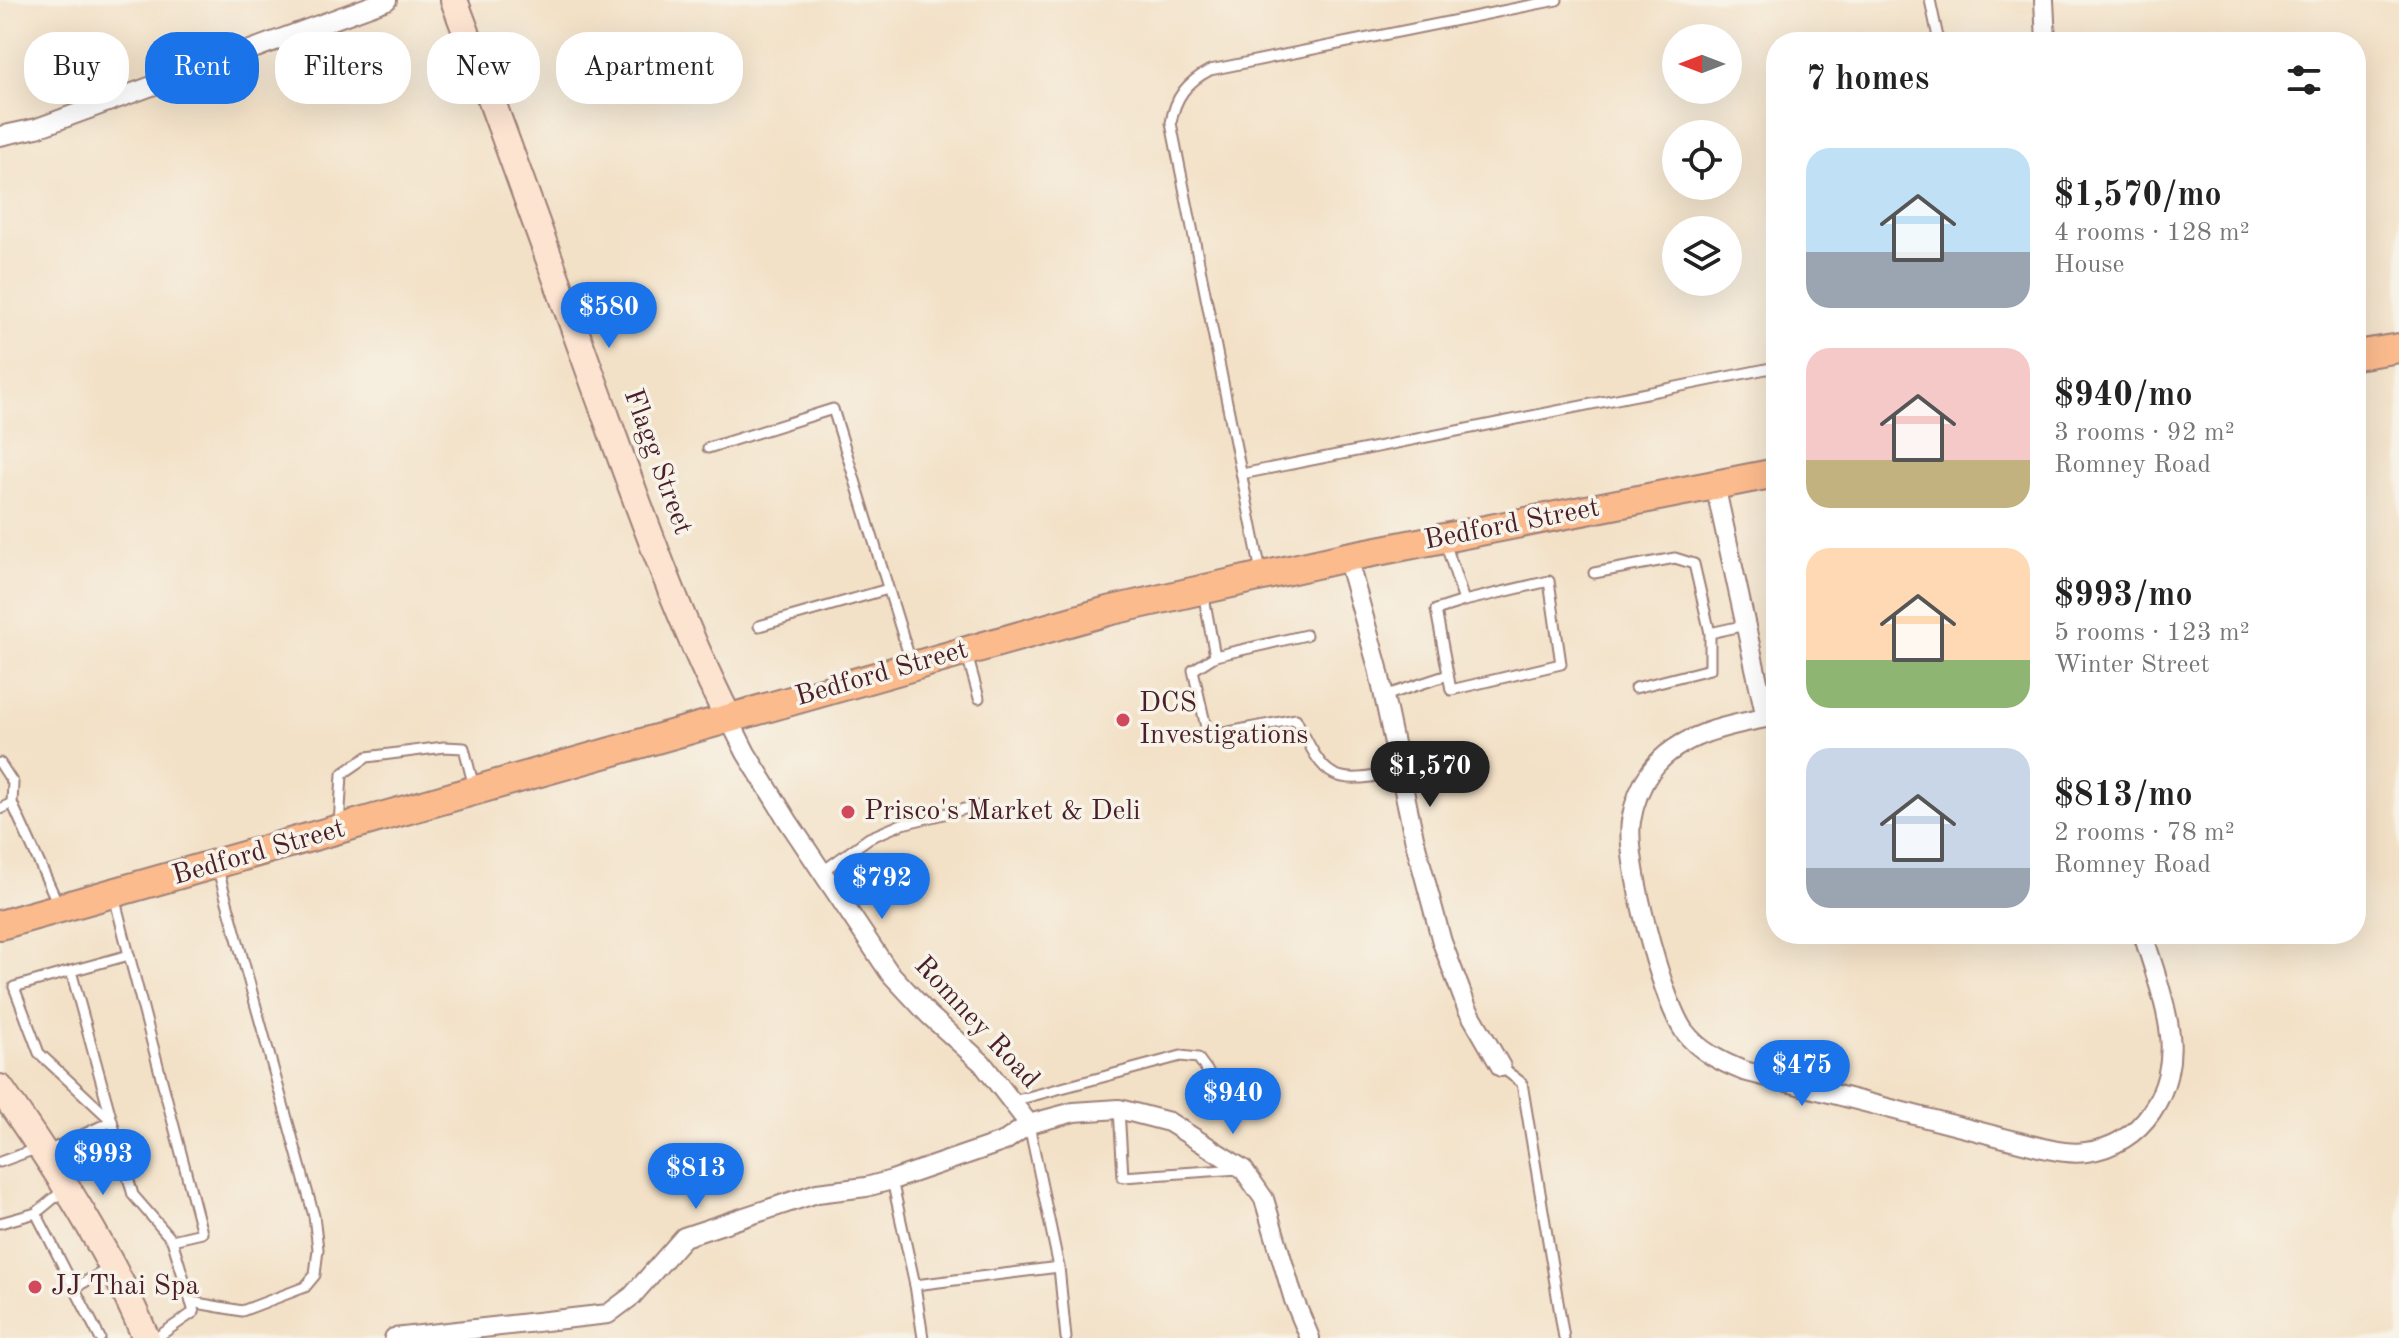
<!DOCTYPE html>
<meta charset="utf-8">
<style>
:root{--surface:#fff;--page:#f2f2f2;--text:#222;--muted:#767676;--accent:#1a73e8}
body{margin:0;font-family:"Old Standard TT",serif;background:var(--page);color:var(--text);height:100vh;display:flex;flex-direction:column;font-size:30px;white-space:nowrap}
*{box-sizing:border-box;margin:0}
p{font-size:26px;color:var(--muted)}
.icon{flex:none;width:44px;height:44px;fill:none;stroke:currentColor;stroke-width:2;stroke-linecap:round;stroke-linejoin:round}
.map{position:relative;flex:1;overflow:hidden}
.sheet{position:absolute;left:1766px;top:32px;width:600px;height:912px;display:flex;flex-direction:column;background:var(--surface);border-radius:32px;box-shadow:0 8px 32px #0002}
.sheet>*{flex:none}
.hud{position:absolute;left:24px;top:32px;width:760px;height:72px;display:flex;gap:16px}
.needle{width:52px;rotate:270deg}
.tools{position:absolute;left:1662px;top:24px;display:grid;gap:16px}
.tools a{display:grid;place-items:center;width:80px;height:80px;border-radius:50%;background:var(--surface);box-shadow:0 8px 32px #0002;font-size:40px}
.price{position:absolute;translate:-50% -68px;padding:0 18px;border-radius:28px;background:var(--accent);color:#fff;font-size:26px;line-height:52px;filter:drop-shadow(0 2px 4px #0008)}
.price::after{content:'';position:absolute;left:50%;top:48px;width:24px;height:18px;margin-left:-12px;background:inherit;clip-path:polygon(0 0,100% 0,50% 100%)}
.price.active{background:#222;color:#fff}
ul{padding:0;list-style:none}
li{display:flex;align-items:center;gap:24px;height:200px;padding:0 40px}
li span{display:grid;place-items:center;flex:none;width:224px;height:160px;border-radius:24px;color:#555}
li>.icon{margin-inline-start:auto}
span .icon{width:96px;height:96px;fill:#fffc;stroke-width:1}
li b{font-size:34px}
h2{display:flex;justify-content:space-between;align-items:center;height:96px;padding:0 40px;font-size:34px}
.pill{padding:0 28px;border-radius:32px;background:var(--surface);box-shadow:0 8px 32px #0002;font-size:28px;line-height:72px}
.pill.active{background:var(--accent);color:#fff}
.map>svg:first-child{display:block}
.lines{fill:none;stroke-linecap:round;stroke-linejoin:round}
.lane-casing{stroke:#9e8079;stroke-width:13}
.street-casing{stroke:#9e8079;stroke-width:22}
.secondary-casing{stroke:#9e8079;stroke-width:30}
.primary-casing{stroke:#9e8079;stroke-width:32}
.lane{stroke:#fff;stroke-width:9}
.street{stroke:#fff;stroke-width:18}
.secondary{stroke:#fde4d1;stroke-width:26}
.primary{stroke:#fbbb8d;stroke-width:28}
.poi-dot{fill:#d1495b;stroke:#f7f3e8;stroke-width:3}
.labels{text-anchor:middle;dominant-baseline:central;stroke-width:7;stroke-linejoin:round;paint-order:stroke}
.street-label{font-size:28px;fill:#4a1f2b;stroke:#f7f3e8}
.poi-label{font-size:28px;fill:#4a1f2b;stroke:#f7f3e8;text-anchor:start}
</style>
<div class="map">
<svg width="2399" height="1338" viewBox="0 0 2399 1338">
<rect width="100%" height="100%" fill="#f7f3e8"/>
<filter id="ink" filterUnits="userSpaceOnUse"><feTurbulence type="fractalNoise" baseFrequency=".0125" numOctaves="2"/><feDisplacementMap in="SourceGraphic" scale="16" xChannelSelector="R" yChannelSelector="G"/><feConvolveMatrix kernelMatrix="1 2 1 2 8 2 1 2 1" color-interpolation-filters="sRGB"/></filter>
<filter id="wash" filterUnits="userSpaceOnUse"><feTurbulence type="fractalNoise" baseFrequency=".006" numOctaves="4" result="noise"/><feDisplacementMap in="SourceGraphic" scale="32" xChannelSelector="R" yChannelSelector="G"/><feGaussianBlur stdDeviation="1.8" result="paint"/><feColorMatrix in="noise" values="0 0 0 0 0 0 0 0 0 0 0 0 0 0 0 0 0 1.4 0 .05"/><feComposite in="paint" operator="in"/></filter>
<g filter="url(#wash)">
<rect width="100%" height="100%" fill="#f3e1c7"/>
</g>
<g filter="url(#ink)">
<g class="lines">
<defs>
<g id="lane">
<path d="M 1930,0 L 1939,42"/>
<path d="M 708,448 L 833,409 L 911,662"/>
<path d="M 1242,474 L 1776,367"/>
<path d="M 1445,542 L 1464,601 L 1549,581 L 1561,664 L 1451,690 L 1436,610 L 1464,601"/>
<path d="M 1261,572 L 1171,123 C 1175,97 1187,82 1210,70 L 1557,0"/>
<path d="M 1594,573 L 1675,558 L 1694,564 L 1710,633 L 1746,625"/>
<path d="M 1203,592 L 1215,656 L 1306,635"/>
<path d="M 759,626 L 888,589"/>
<path d="M 967,655 L 979,698"/>
<path d="M 1215,656 L 1193,670 L 1208,736 L 1296,719 C 1327,782 1331,785 1400,772"/>
<path d="M 1635,688 L 1710,669 L 1710,633"/>
<path d="M 1384,696 L 1448,675"/>
<path d="M 0,763 L 13,783 L 12,803"/>
<path d="M 0,809 L 12,803 L 58,904"/>
<path d="M 339,826 L 342,774 L 367,757 L 444,747 L 464,748 L 474,787"/>
<path d="M 823,871 L 869,838 L 902,824 L 977,806"/>
<path d="M 114,896 L 129,955"/>
<path d="M 71,971 L 14,987 L 39,1053 L 112,1121 L 133,1195 L 172,1240"/>
<path d="M 1501,1067 L 1522,1083 L 1564,1338"/>
<path d="M 1013,1101 L 1181,1056 L 1198,1058 L 1209,1073"/>
<path d="M 1119,1109 L 1123,1177 L 1239,1169"/>
<path d="M 1029,1125 L 1059,1267 L 1066,1338"/>
<path d="M 48,1151 L 112,1121 L 71,971 L 129,955 L 202,1233 L 172,1240 L 194,1312 L 156,1338"/>
<path d="M 0,1162 L 38,1148"/>
<path d="M 892,1180 L 915,1285 L 923,1338"/>
<path d="M 36,1213 L 65,1189"/>
<path d="M 0,1223 L 36,1213 L 100,1338"/>
<path d="M 915,1285 L 1059,1267"/>
<path d="M 74,1288 L 110,1268"/>
<path d="M 191,1302 L 242,1311 L 305,1287 L 315,1275 L 318,1249 L 314,1216 L 217,866"/>
</g>
<g id="street">
<path d="M 2044,0 L 2046,42"/>
<path d="M 0,136 L 37,128 L 387,0"/>
<path d="M 1715,485 L 1766,718"/>
<path d="M 1347,557 L 1378,668 L 1415,842 L 1442,942 L 1467,1008 L 1501,1067"/>
<path d="M 1776,716 C 1733,724 1678,733 1651,771 C 1641,785 1634,803 1631,821 C 1625,860 1661,998 1684,1031 C 1699,1051 1721,1062 1744,1071 L 2043,1148 C 2057,1151 2071,1154 2086,1152 C 2143,1145 2176,1090 2170,1035 C 2166,1001 2153,967 2143,934"/>
<path d="M 728,717 L 746,753 L 788,821 L 889,972 L 929,1015 L 982,1063 L 1029,1124"/>
<path d="M 394,1338 L 608,1314 L 632,1296 L 684,1237 L 817,1193 L 866,1187 L 892,1180 L 1005,1141 L 1029,1124 L 1074,1112 L 1119,1109 L 1169,1122 L 1243,1169 L 1264,1199 L 1294,1300 L 1310,1338"/>
</g>
<g id="secondary">
<path d="M 454,0 C 502,127 548,255 594,383 C 635,496 674,609 728,717"/>
<path d="M 0,1088 C 56,1168 108,1248 146,1338"/>
</g>
<g id="primary">
<path d="M 2356,355 L 2399,348"/>
<path d="M 0,925 L 1108,611 L 1347,557 L 1776,473"/>
</g>
</defs>
<use href="#lane" class="lane-casing"/>
<use href="#street" class="street-casing"/>
<use href="#secondary" class="secondary-casing"/>
<use href="#primary" class="primary-casing"/>
<use href="#lane" class="lane"/>
<use href="#street" class="street"/>
<use href="#secondary" class="secondary"/>
<use href="#primary" class="primary"/>
</g>
</g>
<g class="poi-dot">
<circle cx="1123" cy="720" r="8"/>
<circle cx="848" cy="812" r="8"/>
<circle cx="35" cy="1287" r="8"/>
</g>
<g class="labels">
<g class="street-label">
<text transform="translate(657 462) rotate(70)">Flagg Street</text>
<text transform="translate(1512 525) rotate(-11)">Bedford Street</text>
<text transform="translate(882 674) rotate(-16)">Bedford Street</text>
<text transform="translate(259 853) rotate(-16)">Bedford Street</text>
<text transform="translate(976 1023) rotate(47)">Romney Road</text>
</g>
<g class="poi-label">
<text x="1139" y="704">DCS<tspan x="1139" dy="32">Investigations</tspan></text>
<text x="864" y="812">Prisco's Market &amp; Deli</text>
<text x="51" y="1287">JJ Thai Spa</text>
</g>
</g>
</svg>
<div class="tools">
<a><svg class="needle" viewBox="-14 -14 28 28"><path d="M0-13l5 13h-10z" fill="#e53935"/><path d="M0 13l5-13h-10z" fill="#767676"/></svg></a>
<a><svg class="icon" aria-label="locate" viewBox="0 0 24 24"><circle cx="12" cy="12" r="6"/><path d="M12 2v4M12 18v4M2 12h4M18 12h4"/></svg></a>
<a><svg class="icon" aria-label="layers" viewBox="0 0 24 24"><path d="M12 4l9 5-9 5-9-5zM3 14l9 5 9-5"/></svg></a>
</div>
<b class="price" style="left:609px;top:350px">$580</b>
<b class="price active" style="left:1430px;top:809px">$1,570</b>
<b class="price" style="left:882px;top:921px">$792</b>
<b class="price" style="left:1802px;top:1108px">$475</b>
<b class="price" style="left:1233px;top:1136px">$940</b>
<b class="price" style="left:103px;top:1197px">$993</b>
<b class="price" style="left:696px;top:1211px">$813</b>
<div class="hud">
<a class="pill">Buy</a>
<a class="pill active">Rent</a>
<a class="pill">Filters</a>
<a class="pill">New</a>
<a class="pill">Apartment</a>
</div>
<section class="sheet">
<h2>7 homes<svg class="icon" aria-label="filters" viewBox="0 0 24 24"><path d="M4 7h16M4 17h16"/><circle cx="9" cy="7" r="2"/><circle cx="15" cy="17" r="2"/></svg></h2>
<ul>
<li><span style="background:linear-gradient(#bfe0f5 65%,#9aa5b1 0)"><svg class="icon" aria-label="home" viewBox="0 0 24 24"><path d="M3 11l9-7 9 7M6 9v11h12V9"/></svg></span><div><b>$1,570/mo</b><p>4 rooms · 128 m²</p><p>House</p></div></li>
<li><span style="background:linear-gradient(#f6c9c9 70%,#c2b280 0)"><svg class="icon" aria-label="home" viewBox="0 0 24 24"><path d="M3 11l9-7 9 7M6 9v11h12V9"/></svg></span><div><b>$940/mo</b><p>3 rooms · 92 m²</p><p>Romney Road</p></div></li>
<li><span style="background:linear-gradient(#ffd9b3 70%,#8fb573 0)"><svg class="icon" aria-label="home" viewBox="0 0 24 24"><path d="M3 11l9-7 9 7M6 9v11h12V9"/></svg></span><div><b>$993/mo</b><p>5 rooms · 123 m²</p><p>Winter Street</p></div></li>
<li><span style="background:linear-gradient(#c9d6e8 75%,#9aa5b1 0)"><svg class="icon" aria-label="home" viewBox="0 0 24 24"><path d="M3 11l9-7 9 7M6 9v11h12V9"/></svg></span><div><b>$813/mo</b><p>2 rooms · 78 m²</p><p>Romney Road</p></div></li>
</ul>
</section>
</div>
